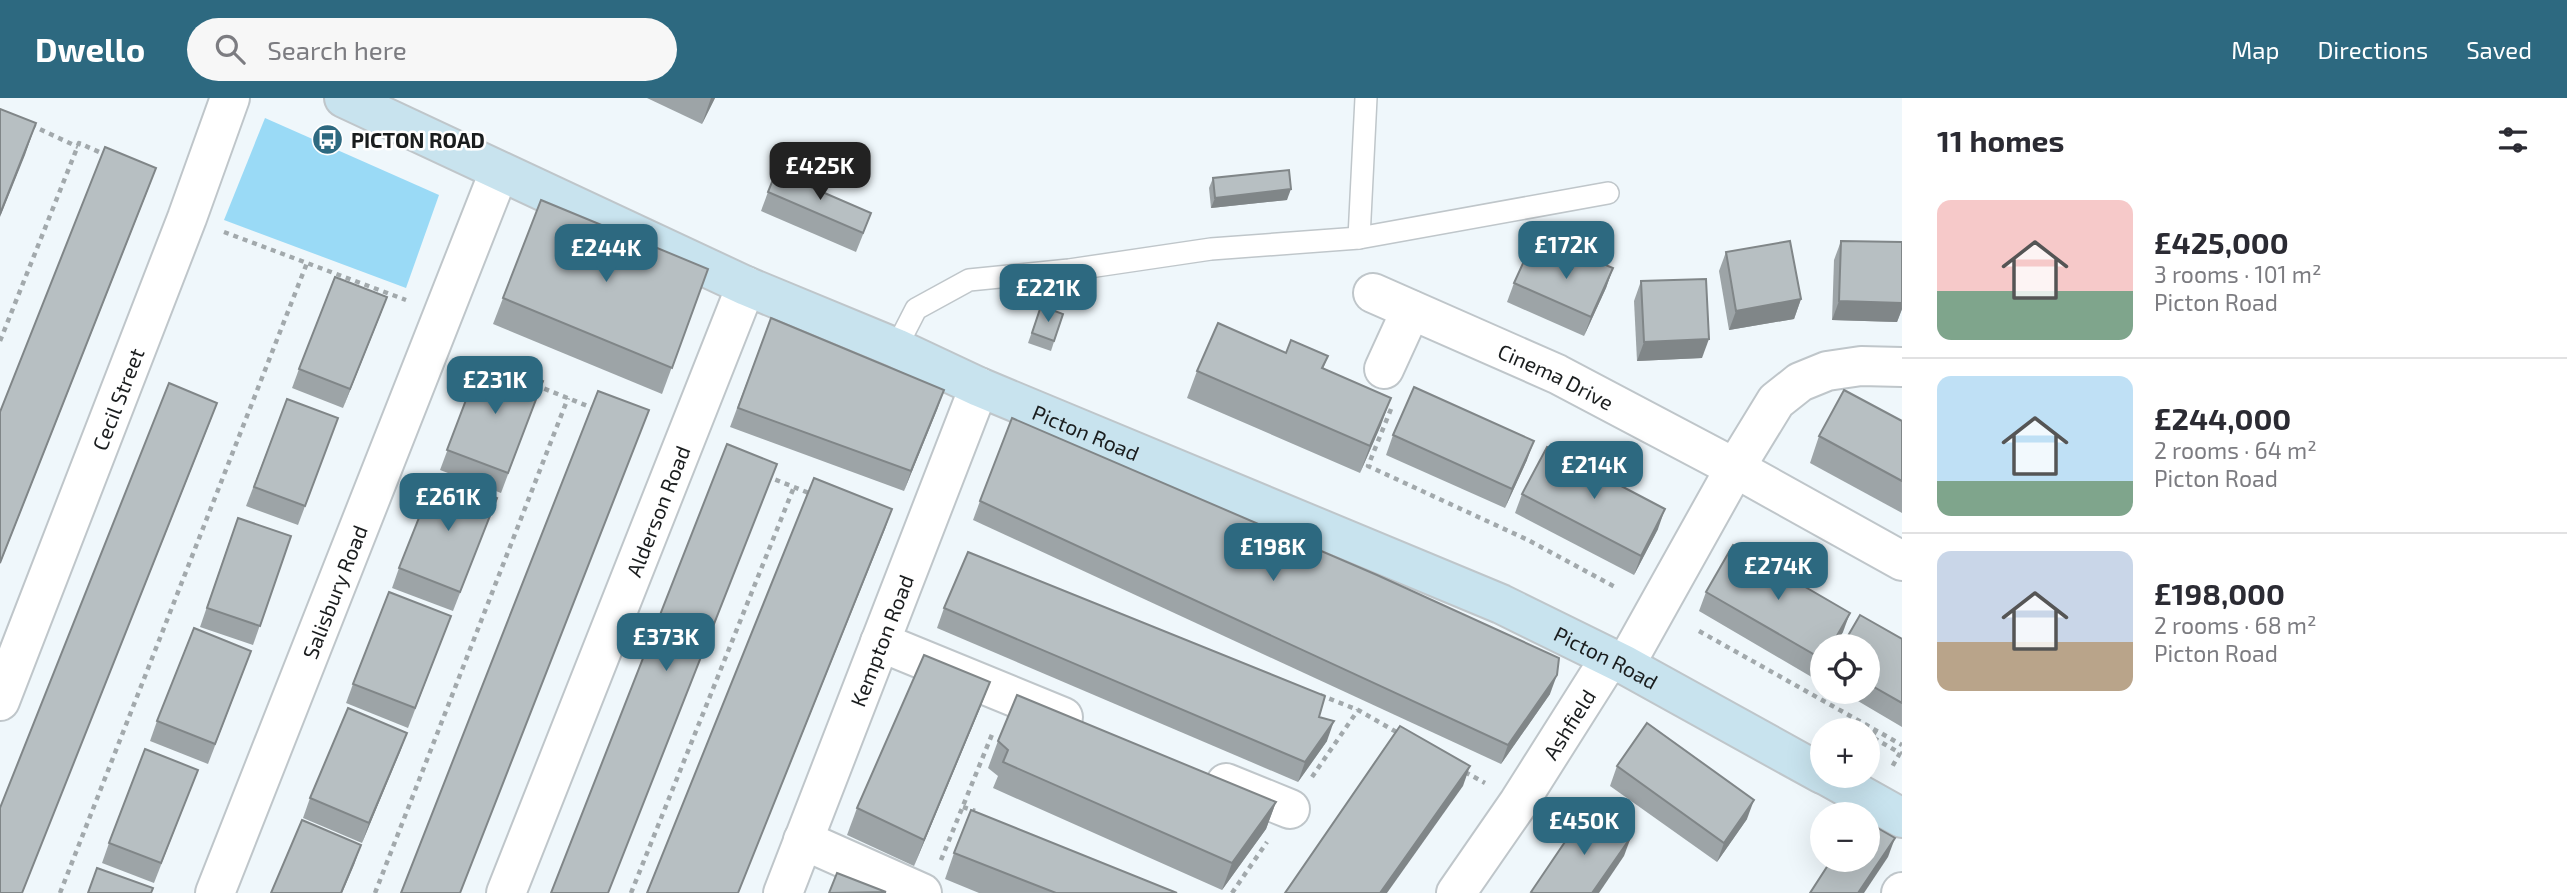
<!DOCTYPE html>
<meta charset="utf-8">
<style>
:root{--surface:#fff;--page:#f7f7f7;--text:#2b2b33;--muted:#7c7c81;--line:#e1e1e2;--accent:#2d6980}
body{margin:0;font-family:"Exo 2",sans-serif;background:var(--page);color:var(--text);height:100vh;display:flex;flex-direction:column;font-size:26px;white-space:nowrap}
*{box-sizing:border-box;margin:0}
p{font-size:23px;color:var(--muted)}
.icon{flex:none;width:38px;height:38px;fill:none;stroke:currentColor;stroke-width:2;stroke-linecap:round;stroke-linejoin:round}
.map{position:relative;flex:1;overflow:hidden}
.panel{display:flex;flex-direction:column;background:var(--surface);width:665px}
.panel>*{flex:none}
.fabs{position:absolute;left:1810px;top:536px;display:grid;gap:14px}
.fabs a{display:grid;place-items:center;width:70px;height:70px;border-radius:50%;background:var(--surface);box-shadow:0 7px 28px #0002;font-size:35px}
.price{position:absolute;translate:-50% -60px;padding:0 16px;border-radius:14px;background:var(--accent);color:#fff;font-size:23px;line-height:46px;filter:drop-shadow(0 2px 4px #0008)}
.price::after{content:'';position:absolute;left:50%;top:42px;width:21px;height:16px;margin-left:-10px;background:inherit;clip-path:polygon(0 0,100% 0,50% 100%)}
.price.active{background:#222;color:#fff}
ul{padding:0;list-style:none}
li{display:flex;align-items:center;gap:21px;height:175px;padding:0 35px}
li+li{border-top:2px solid var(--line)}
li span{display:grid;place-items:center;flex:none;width:196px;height:140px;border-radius:14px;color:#555}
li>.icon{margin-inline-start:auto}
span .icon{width:84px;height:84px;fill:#fffc;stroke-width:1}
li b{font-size:30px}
h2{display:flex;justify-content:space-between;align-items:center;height:84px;padding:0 35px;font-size:30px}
header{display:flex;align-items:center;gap:42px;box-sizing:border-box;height:98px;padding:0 35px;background:var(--accent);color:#fff}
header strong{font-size:33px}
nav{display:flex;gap:38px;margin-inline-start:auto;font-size:24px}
.search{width:490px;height:63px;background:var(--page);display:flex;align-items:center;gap:18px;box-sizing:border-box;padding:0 24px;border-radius:38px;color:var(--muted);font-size:26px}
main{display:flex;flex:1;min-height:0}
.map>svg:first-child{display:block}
.green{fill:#9adaf6}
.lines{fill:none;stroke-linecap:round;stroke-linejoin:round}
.lane-casing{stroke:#bfc6ca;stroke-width:24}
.street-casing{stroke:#bfc6ca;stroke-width:42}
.secondary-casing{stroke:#bfc6ca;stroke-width:42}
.path{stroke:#a2a9ac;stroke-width:4.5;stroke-dasharray:5 5;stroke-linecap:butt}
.lane{stroke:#fff;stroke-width:21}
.street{stroke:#fff;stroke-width:38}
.secondary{stroke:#c8e3ee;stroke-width:38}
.wall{fill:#9da4a7}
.shaded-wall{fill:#808688}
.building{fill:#b7bfc2;stroke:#808688;stroke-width:2}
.labels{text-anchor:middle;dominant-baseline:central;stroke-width:5;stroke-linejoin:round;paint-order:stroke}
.poi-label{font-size:21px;font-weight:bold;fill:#1a1d1e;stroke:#fff;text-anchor:start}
.street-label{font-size:21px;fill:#1a1d1e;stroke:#fff}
</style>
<header>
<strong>Dwello</strong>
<div class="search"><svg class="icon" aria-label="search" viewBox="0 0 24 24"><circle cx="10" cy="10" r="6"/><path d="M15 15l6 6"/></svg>Search here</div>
<nav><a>Map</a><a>Directions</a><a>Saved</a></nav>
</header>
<main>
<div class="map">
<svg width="1902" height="795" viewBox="0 0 1902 795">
<rect width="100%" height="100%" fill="#eff7fb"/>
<path class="green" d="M 265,20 L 439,97 L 406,190 L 224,122 Z"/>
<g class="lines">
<defs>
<g id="lane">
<path d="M 1359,140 L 1366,0"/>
<path d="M 896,250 L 916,211 L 969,182 L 1069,172 L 1211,151 L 1359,140 L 1608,95"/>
</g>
<g id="street">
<path id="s1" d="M 1373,195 L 1557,276 L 1735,370 L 1902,463"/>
<path d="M 1384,271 L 1411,212"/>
<path d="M 880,544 L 1063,619"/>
<path d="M 1625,567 L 1735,370 L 1776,303 L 1800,284 L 1827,273 L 1861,268 L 1902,269"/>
<path id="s2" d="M 0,603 L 187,120 L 230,0"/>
<path d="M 1226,685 L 1290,711"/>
<path d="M 803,742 L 922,795"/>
<path id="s3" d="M 215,795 L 499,74"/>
<path id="s4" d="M 506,795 L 746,188"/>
<path id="s5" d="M 783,795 L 979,289"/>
<path id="s6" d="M 1456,795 L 1519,704 L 1610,560"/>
<path d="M 1901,795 L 1902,794"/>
</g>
<g id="secondary">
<path id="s7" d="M 344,0 L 746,188 L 896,250 L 979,289 L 1501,506 L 1625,567 L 1822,676"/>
<path d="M 1825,677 L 1902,720"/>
</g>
</defs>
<use href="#lane" class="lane-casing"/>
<use href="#street" class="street-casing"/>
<use href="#secondary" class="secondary-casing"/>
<g class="path">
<path d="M 31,27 L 78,49"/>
<path d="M 224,134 L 406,202"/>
<path d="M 0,243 L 79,45 L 108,58"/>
<path d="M 467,260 L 485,267"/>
<path d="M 535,287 L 595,311"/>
<path d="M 1391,311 L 1368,368 L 1528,442 L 1617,490"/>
<path d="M 766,378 L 814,397"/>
<path d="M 1699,533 L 1902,647"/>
<path d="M 1320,597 L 1358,612 L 1400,636"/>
<path d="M 1876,632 L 1872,639 L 1900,655 L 1892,669"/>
<path d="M 1465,674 L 1485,685"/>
<path d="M 1312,679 L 1358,612"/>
<path d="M 963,709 L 975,713"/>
<path d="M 941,762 L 993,634"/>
<path d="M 60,795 L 307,165"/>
<path d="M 375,795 L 568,300"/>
<path d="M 631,795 L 794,389"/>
<path d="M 1232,795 L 1267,744"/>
</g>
<use href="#lane" class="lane"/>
<use href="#street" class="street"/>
<use href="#secondary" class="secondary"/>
</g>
<g class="wall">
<path d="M 647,0 L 715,0 L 702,26 Z"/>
<path d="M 1213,80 L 1287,102 L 1211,110 L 1209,90 Z"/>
<path d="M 768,94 L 864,134 L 856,154 L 761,113 Z"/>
<path d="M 1841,143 L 1902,144 L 1902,211 L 1897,224 L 1832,222 L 1834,162 Z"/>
<path d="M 1726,154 L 1801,201 L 1794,221 L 1729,232 L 1719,173 Z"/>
<path d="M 1613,170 L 1606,190 L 1584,238 L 1507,204 L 1514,185 L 1572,171 Z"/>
<path d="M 708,171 L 662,296 L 493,226 L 503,200 Z"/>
<path d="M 1641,183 L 1702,260 L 1637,263 L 1634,203 Z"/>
<path d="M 387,199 L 343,310 L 292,290 L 299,271 Z"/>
<path d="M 1041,208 L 1063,216 L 1051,253 L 1028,245 Z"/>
<path d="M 771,220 L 944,292 L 904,393 L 730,329 Z"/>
<path d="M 1286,255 L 1328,258 L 1323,271 L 1381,327 L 1360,375 L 1187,300 L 1197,273 Z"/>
<path d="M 482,260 L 543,283 L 501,395 L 440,372 Z"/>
<path d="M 287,301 L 338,320 L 298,427 L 246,408 Z"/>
<path d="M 1902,323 L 1902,415 L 1810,365 L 1819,338 Z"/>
<path d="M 1393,337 L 1527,362 L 1505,410 L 1386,357 Z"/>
<path d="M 1522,396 L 1658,431 L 1634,477 L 1515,415 Z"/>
<path d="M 497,400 L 453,513 L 392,490 L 399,470 Z"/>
<path d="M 980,403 L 1550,596 L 1501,666 L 973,422 Z"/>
<path d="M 291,438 L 253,547 L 200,529 L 231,439 Z"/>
<path d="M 1706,494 L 1843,534 L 1822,548 L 1822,570 L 1815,581 L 1699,513 Z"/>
<path d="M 944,510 L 1319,619 L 1327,643 L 1298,684 L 937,530 Z"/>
<path d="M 451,518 L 408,630 L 346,605 L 353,586 Z"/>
<path d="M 1902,541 L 1902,629 L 1841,593 L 1867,593 L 1867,548 Z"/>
<path d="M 244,572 L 208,666 L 150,643 L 157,623 Z"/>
<path d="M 990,584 L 980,610 L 914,768 L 847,737 L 857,710 Z"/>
<path d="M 407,635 L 362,745 L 303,720 L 310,700 Z"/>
<path d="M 998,643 L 1276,704 L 1266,731 L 1222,792 L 993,690 L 998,678 L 988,670 Z"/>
<path d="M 1617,668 L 1747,721 L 1717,764 L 1610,688 Z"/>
<path d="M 198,672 L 154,785 L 102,765 L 109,745 Z"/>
<path d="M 954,755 L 1177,795 L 979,795 L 945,781 Z"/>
</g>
<g class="shaded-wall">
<path d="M 711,0 L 715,0 L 702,26 Z"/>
<path d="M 36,25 L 25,57 L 0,119 L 0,116 Z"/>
<path d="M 156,70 L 149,89 L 0,466 L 0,465 Z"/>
<path d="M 1291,91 L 1287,102 L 1211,110 L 1215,100 Z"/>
<path d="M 1613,170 L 1606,190 L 1584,238 L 1591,219 Z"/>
<path d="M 387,199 L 380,218 L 343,310 L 350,291 Z"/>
<path d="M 1801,201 L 1794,221 L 1729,232 L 1736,213 Z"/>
<path d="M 1839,203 L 1902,205 L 1902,211 L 1897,224 L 1832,222 Z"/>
<path d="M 1709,241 L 1702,260 L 1637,263 L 1644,244 Z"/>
<path d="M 944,292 L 937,312 L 904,393 L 911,373 Z"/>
<path d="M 1391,300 L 1381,327 L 1360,375 L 1370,348 Z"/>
<path d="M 217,305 L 210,324 L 22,795 Z"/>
<path d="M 1534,343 L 1527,362 L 1505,410 L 1512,391 Z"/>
<path d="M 892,411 L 885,431 L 738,795 Z"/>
<path d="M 1665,411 L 1658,431 L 1634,477 L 1641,458 Z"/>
<path d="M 1850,515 L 1843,534 L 1835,548 L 1831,548 Z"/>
<path d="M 1822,563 L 1822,570 L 1815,581 Z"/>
<path d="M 1557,577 L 1550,596 L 1501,666 L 1508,647 Z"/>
<path d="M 990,584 L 980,610 L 914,768 L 924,742 Z"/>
<path d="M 1334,623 L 1327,643 L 1298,684 L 1305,664 Z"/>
<path d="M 407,635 L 400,654 L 362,745 L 369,725 Z"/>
<path d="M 1470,668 L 1463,688 L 1387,795 L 1380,795 Z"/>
<path d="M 1754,702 L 1747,721 L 1717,764 L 1724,745 Z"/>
<path d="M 1276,704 L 1266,731 L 1222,792 L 1232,765 Z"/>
<path d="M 1631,739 L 1624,758 L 1599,795 L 1592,795 Z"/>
<path d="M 1895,740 L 1888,759 L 1864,795 L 1858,795 Z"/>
<path d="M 361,747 L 354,767 L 342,795 L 341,795 Z"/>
</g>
<g class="building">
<path d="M 0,11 L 36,25 L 0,116 Z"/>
<path d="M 105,49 L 156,70 L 0,465 L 0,314 Z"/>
<path d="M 1289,72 L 1291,91 L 1215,100 L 1213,80 Z"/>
<path d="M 776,74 L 871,115 L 863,135 L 768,94 Z"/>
<path d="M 541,102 L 708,171 L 672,270 L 503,200 Z"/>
<path d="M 1790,143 L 1801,201 L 1736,213 L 1726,154 Z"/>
<path d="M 1841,143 L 1902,144 L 1902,205 L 1839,203 Z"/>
<path d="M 1529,152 L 1572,171 L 1579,156 L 1613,170 L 1591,219 L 1514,185 Z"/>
<path d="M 335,179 L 387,199 L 350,291 L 299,271 Z"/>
<path d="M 1706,181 L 1709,241 L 1644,244 L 1641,183 Z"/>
<path d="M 1041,208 L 1063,216 L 1054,243 L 1032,235 Z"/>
<path d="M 771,220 L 944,292 L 911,373 L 738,310 Z"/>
<path d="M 1218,225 L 1286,255 L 1291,242 L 1328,258 L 1322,270 L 1391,300 L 1370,348 L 1197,273 Z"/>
<path d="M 482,260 L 543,283 L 508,375 L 447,352 Z"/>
<path d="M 169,285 L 217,305 L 22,795 L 0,795 L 0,710 Z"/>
<path d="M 1414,289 L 1534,343 L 1512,391 L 1393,337 Z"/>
<path d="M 1844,292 L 1902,323 L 1902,383 L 1819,338 Z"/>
<path d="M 598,293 L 649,312 L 460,795 L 401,795 Z"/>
<path d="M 287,301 L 338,320 L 305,408 L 254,389 Z"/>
<path d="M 1012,320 L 1377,477 L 1559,560 L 1557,577 L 1508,647 L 980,403 Z"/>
<path d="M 727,346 L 777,366 L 608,795 L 551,795 Z"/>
<path d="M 1547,349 L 1665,411 L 1641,458 L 1522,396 Z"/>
<path d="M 436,377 L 497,400 L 460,494 L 399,470 Z"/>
<path d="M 814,380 L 892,411 L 738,795 L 647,795 Z"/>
<path d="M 238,420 L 291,438 L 260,528 L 207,510 Z"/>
<path d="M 1733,447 L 1850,515 L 1831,548 L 1822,548 L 1822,561 L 1706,494 Z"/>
<path d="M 968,454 L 1325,598 L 1319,619 L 1334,623 L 1305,664 L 944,510 Z"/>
<path d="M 389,494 L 451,518 L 415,610 L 353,586 Z"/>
<path d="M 1860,517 L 1902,541 L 1902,605 L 1867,585 L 1867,548 L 1842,548 Z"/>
<path d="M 194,530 L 251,553 L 215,646 L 157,623 Z"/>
<path d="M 924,557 L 990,584 L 924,742 L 857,710 Z"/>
<path d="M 1017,597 L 1276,704 L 1232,765 L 1003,664 L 1008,652 L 998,643 Z"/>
<path d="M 348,610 L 407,635 L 369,725 L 310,700 Z"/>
<path d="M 1647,625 L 1754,702 L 1724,745 L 1617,668 Z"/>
<path d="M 1400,628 L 1470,668 L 1380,795 L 1285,795 Z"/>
<path d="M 145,651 L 198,672 L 161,765 L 109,745 Z"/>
<path d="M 1588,710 L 1631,739 L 1592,795 L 1533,795 L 1531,794 Z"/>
<path d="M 971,712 L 1177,795 L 1056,795 L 954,755 Z"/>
<path d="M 302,722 L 361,747 L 341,795 L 271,795 Z"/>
<path d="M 1867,724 L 1895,740 L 1858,795 L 1810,795 L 1832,761 L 1867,761 Z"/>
<path d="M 97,770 L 153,790 L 151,795 L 88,795 Z"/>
<path d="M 837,775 L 886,794 L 829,795 Z"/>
</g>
<defs>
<symbol id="bus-disc" viewBox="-11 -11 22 22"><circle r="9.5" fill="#2d6980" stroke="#fff"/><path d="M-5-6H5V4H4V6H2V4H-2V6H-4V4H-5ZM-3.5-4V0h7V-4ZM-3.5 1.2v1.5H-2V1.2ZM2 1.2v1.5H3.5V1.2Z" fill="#fff"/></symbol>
</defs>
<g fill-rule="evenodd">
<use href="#bus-disc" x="310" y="24" width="35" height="35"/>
</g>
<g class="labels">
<g class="poi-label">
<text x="351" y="41">PICTON ROAD</text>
</g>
<g class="street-label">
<text stroke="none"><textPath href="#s1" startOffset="201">Cinema Drive</textPath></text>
<text stroke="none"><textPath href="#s2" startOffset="324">Cecil Street</textPath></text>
<text stroke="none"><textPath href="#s7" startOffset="814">Picton Road</textPath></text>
<text stroke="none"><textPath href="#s4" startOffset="411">Alderson Road</textPath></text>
<text stroke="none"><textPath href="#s3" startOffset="324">Salisbury Road</textPath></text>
<text stroke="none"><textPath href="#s5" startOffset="271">Kempton Road</textPath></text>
<text stroke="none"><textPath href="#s7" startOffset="1381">Picton Road</textPath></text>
<text stroke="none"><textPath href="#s6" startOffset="203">Ashfield</textPath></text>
</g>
</g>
</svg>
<div class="fabs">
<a><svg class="icon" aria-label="locate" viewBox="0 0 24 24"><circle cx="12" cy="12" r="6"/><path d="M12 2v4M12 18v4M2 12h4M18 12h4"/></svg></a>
<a>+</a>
<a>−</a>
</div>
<b class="price active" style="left:820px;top:104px">£425K</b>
<b class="price" style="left:1566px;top:183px">£172K</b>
<b class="price" style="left:606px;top:186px">£244K</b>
<b class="price" style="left:1048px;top:226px">£221K</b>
<b class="price" style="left:495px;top:318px">£231K</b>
<b class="price" style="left:1594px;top:403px">£214K</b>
<b class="price" style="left:448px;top:435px">£261K</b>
<b class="price" style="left:1273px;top:485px">£198K</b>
<b class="price" style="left:1778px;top:504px">£274K</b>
<b class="price" style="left:666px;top:575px">£373K</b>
<b class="price" style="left:1584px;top:759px">£450K</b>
</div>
<section class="panel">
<h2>11 homes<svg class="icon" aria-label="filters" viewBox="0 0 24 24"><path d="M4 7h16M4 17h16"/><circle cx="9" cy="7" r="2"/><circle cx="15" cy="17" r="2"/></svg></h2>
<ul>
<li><span style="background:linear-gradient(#f6c9c9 65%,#7fa58c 0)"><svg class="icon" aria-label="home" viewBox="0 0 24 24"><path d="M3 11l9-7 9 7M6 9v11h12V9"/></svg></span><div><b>£425,000</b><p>3 rooms · 101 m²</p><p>Picton Road</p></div></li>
<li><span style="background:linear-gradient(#bfe0f5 75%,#7fa58c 0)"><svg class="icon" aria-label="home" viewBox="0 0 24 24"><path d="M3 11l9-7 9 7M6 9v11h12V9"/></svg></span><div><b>£244,000</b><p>2 rooms · 64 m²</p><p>Picton Road</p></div></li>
<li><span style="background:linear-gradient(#c9d6e8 65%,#b9a48a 0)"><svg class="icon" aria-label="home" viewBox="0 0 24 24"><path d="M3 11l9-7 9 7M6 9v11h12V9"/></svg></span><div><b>£198,000</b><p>2 rooms · 68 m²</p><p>Picton Road</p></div></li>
</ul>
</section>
</main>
